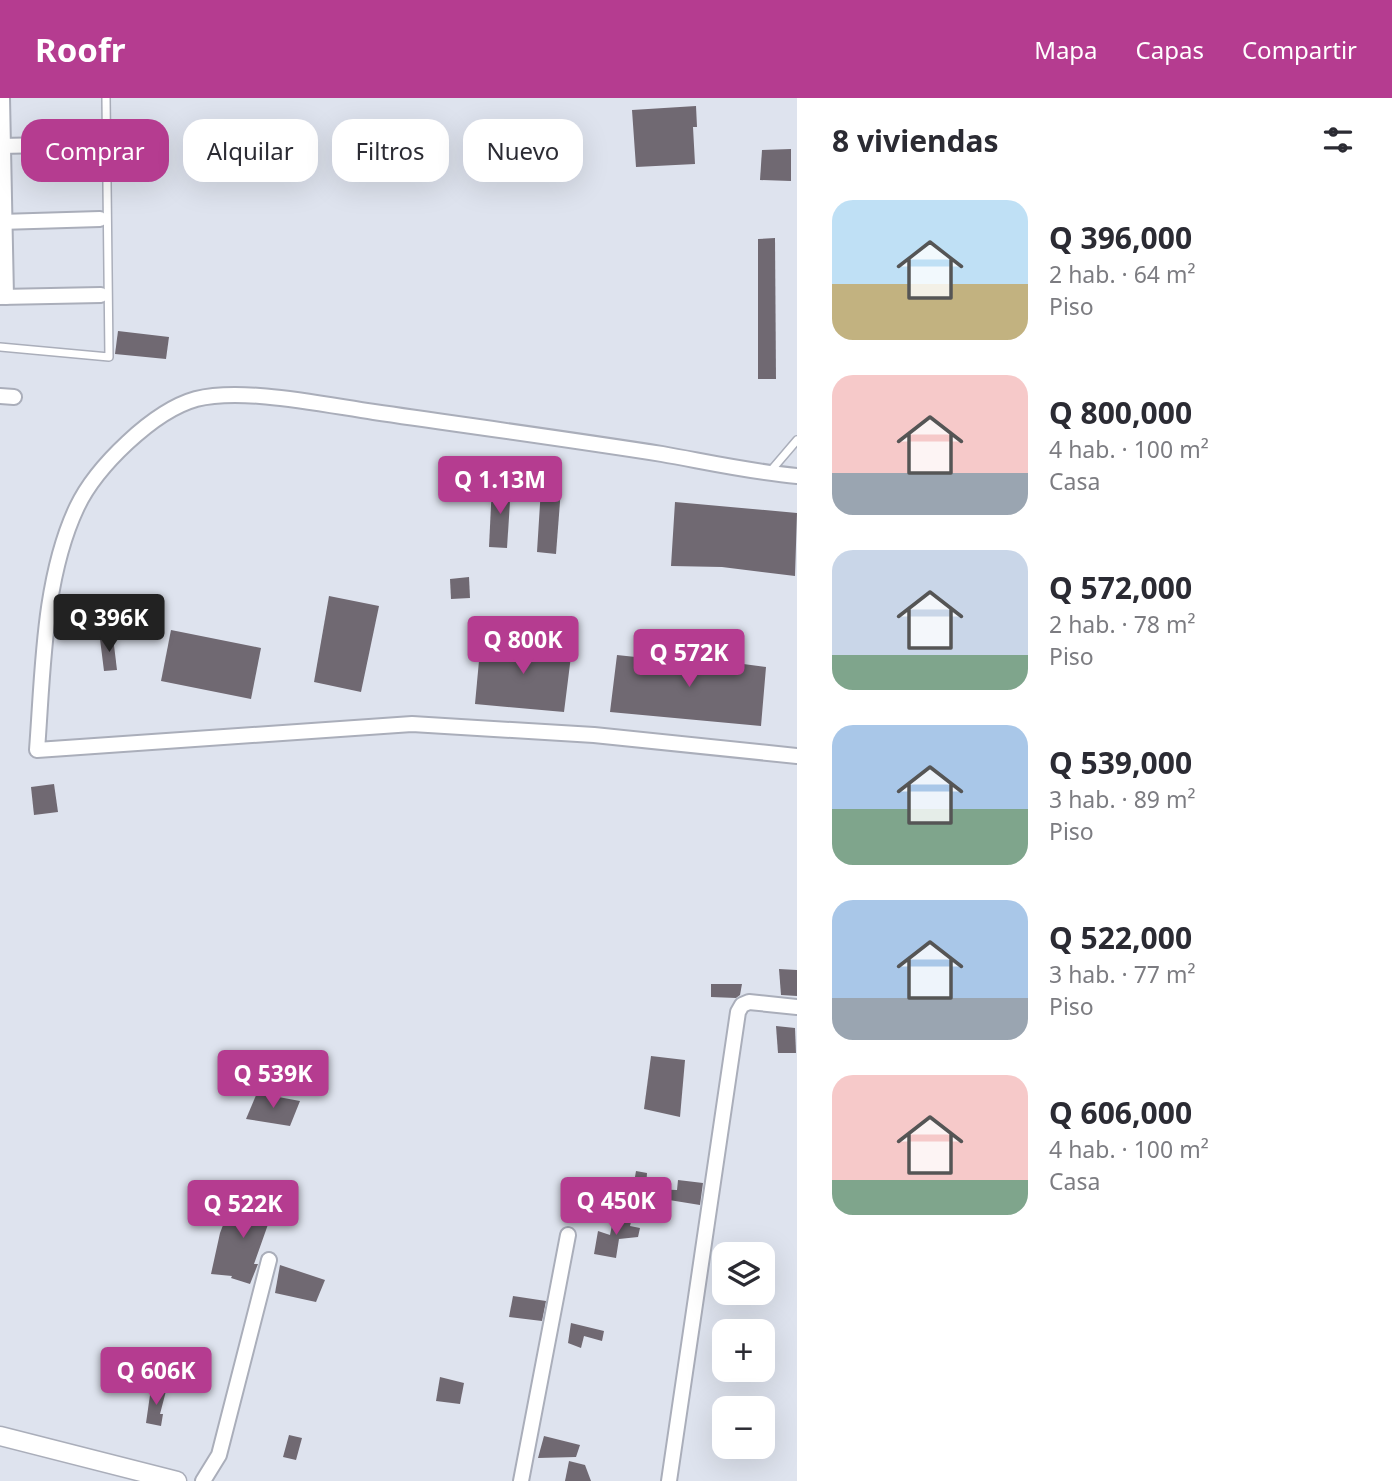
<!DOCTYPE html>
<html lang="es">
<meta charset="utf-8">
<style>
:root{--surface:#fff;--page:#f7f7f7;--text:#2b2b33;--muted:#7c7c81;--accent:#b53c90}
body{margin:0;font-family:"Noto Sans",sans-serif;background:var(--page);color:var(--text);height:100vh;display:flex;flex-direction:column;font-size:26px;white-space:nowrap}
*{box-sizing:border-box;margin:0}
p{font-size:23px;color:var(--muted)}
.icon{flex:none;width:38px;height:38px;fill:none;stroke:currentColor;stroke-width:2;stroke-linecap:round;stroke-linejoin:round}
.map{position:relative;flex:1;overflow:hidden}
.details{display:flex;flex-direction:column;background:var(--surface);width:595px}
.details>*{flex:none}
.hud{position:absolute;left:21px;top:21px;width:665px;height:63px;display:flex;gap:14px}
.controls{position:absolute;left:712px;top:1144px;display:grid;gap:14px}
.controls a{display:grid;place-items:center;width:63px;height:63px;border-radius:14px;background:var(--surface);box-shadow:0 7px 28px #0002;font-size:35px}
.price{position:absolute;translate:-50% -60px;padding:0 16px;border-radius:7px;background:var(--accent);color:#fff;font-size:23px;line-height:46px;filter:drop-shadow(0 2px 4px #0008)}
.price::after{content:'';position:absolute;left:50%;top:42px;width:21px;height:16px;margin-left:-10px;background:inherit;clip-path:polygon(0 0,100% 0,50% 100%)}
.price.current{background:#222;color:#fff}
ul{padding:0;list-style:none}
li{display:flex;align-items:center;gap:21px;height:175px;padding:0 35px}
li span{display:grid;place-items:center;flex:none;width:196px;height:140px;border-radius:21px;color:#555}
li>.icon{margin-inline-start:auto}
span .icon{width:84px;height:84px;fill:#fffc;stroke-width:1}
li b{font-size:30px}
h2{display:flex;justify-content:space-between;align-items:center;height:84px;padding:0 35px;font-size:30px}
.chip{padding:0 24px;border-radius:21px;background:var(--surface);box-shadow:0 7px 28px #0002;font-size:24px;line-height:63px}
.chip.current{background:var(--accent);color:#fff}
header{display:flex;align-items:center;gap:42px;box-sizing:border-box;height:98px;padding:0 35px;background:var(--accent);color:#fff}
header strong{font-size:33px}
nav{display:flex;gap:38px;margin-inline-start:auto;font-size:24px}
main{display:flex;flex:1;min-height:0}
.map>svg:first-child{display:block}
.building{fill:#706972}
.lines{fill:none;stroke-linecap:round;stroke-linejoin:round}
.service-casing{stroke:#aaaeba;stroke-width:10}
.minor-casing{stroke:#aaaeba;stroke-width:18}
.tertiary-casing{stroke:#aaaeba;stroke-width:21}
.service{stroke:#fff;stroke-width:7}
.minor{stroke:#fff;stroke-width:14}
.tertiary{stroke:#fff;stroke-width:18}
</style>
<header>
<strong>Roofr</strong>
<nav><a>Mapa</a><a>Capas</a><a>Compartir</a></nav>
</header>
<main>
<div class="map">
<svg width="797" height="1383" viewBox="0 0 797 1383">
<rect width="100%" height="100%" fill="#dee3ee"/>
<g class="building">
<path d="M 696,8 L 697,29 L 693,29 L 695,66 L 636,69 L 632,12 Z"/>
<path d="M 791,51 L 791,83 L 760,82 L 762,52 Z"/>
<path d="M 775,140 L 776,281 L 758,281 L 758,141 Z"/>
<path d="M 118,233 L 169,239 L 166,261 L 115,256 Z"/>
<path d="M 492,387 L 511,388 L 507,450 L 489,449 Z"/>
<path d="M 541,390 L 561,391 L 556,456 L 537,454 Z"/>
<path d="M 675,404 L 797,415 L 795,478 L 722,469 L 671,468 Z"/>
<path d="M 469,479 L 470,500 L 451,501 L 450,481 Z"/>
<path d="M 329,498 L 379,508 L 361,594 L 314,584 Z"/>
<path d="M 171,532 L 261,550 L 251,601 L 161,583 Z"/>
<path d="M 113,539 L 117,572 L 104,573 L 100,541 Z"/>
<path d="M 481,541 L 572,550 L 564,614 L 475,606 Z"/>
<path d="M 646,553 L 766,569 L 761,628 L 610,614 L 617,557 L 645,560 Z"/>
<path d="M 54,686 L 58,714 L 34,717 L 31,689 Z"/>
<path d="M 779,871 L 797,872 L 797,898 L 781,897 Z"/>
<path d="M 711,886 L 742,886 L 740,897 L 736,900 L 711,899 Z"/>
<path d="M 776,928 L 795,930 L 796,955 L 778,955 Z"/>
<path d="M 651,958 L 685,962 L 680,1019 L 644,1011 Z"/>
<path d="M 257,995 L 300,1003 L 290,1028 L 246,1021 Z"/>
<path d="M 636,1073 L 647,1075 L 646,1091 L 677,1092 L 678,1082 L 703,1085 L 700,1107 L 632,1096 Z"/>
<path d="M 248,1098 L 277,1101 L 254,1166 L 258,1166 L 250,1186 L 231,1180 L 232,1178 L 211,1176 L 220,1135 L 230,1109 L 248,1118 Z"/>
<path d="M 621,1114 L 633,1116 L 630,1128 L 640,1130 L 638,1139 L 619,1141 L 616,1160 L 594,1156 L 598,1133 L 610,1137 L 612,1127 L 619,1130 Z"/>
<path d="M 280,1167 L 325,1182 L 316,1204 L 275,1195 Z"/>
<path d="M 513,1198 L 546,1203 L 542,1223 L 509,1219 Z"/>
<path d="M 571,1225 L 604,1233 L 602,1243 L 584,1238 L 581,1250 L 568,1245 Z"/>
<path d="M 440,1279 L 464,1285 L 460,1306 L 436,1303 Z"/>
<path d="M 151,1290 L 166,1293 L 160,1316 L 163,1316 L 161,1328 L 146,1325 Z"/>
<path d="M 289,1337 L 302,1340 L 296,1362 L 283,1359 Z"/>
<path d="M 544,1338 L 580,1347 L 576,1359 L 538,1360 Z"/>
<path d="M 569,1363 L 585,1367 L 591,1383 L 565,1383 Z"/>
</g>
<g class="lines">
<defs>
<g id="service">
<path d="M 0,249 L 109,259 L 106,0"/>
<path d="M 768,376 L 797,342"/>
</g>
<g id="minor">
<path d="M 2,0 L 6,199"/>
<path d="M 0,48 L 98,46"/>
<path d="M 0,124 L 100,121"/>
<path d="M 0,199 L 101,197"/>
<path d="M 0,298 L 14,299"/>
<path d="M 797,378 C 751,374 707,364 662,356 C 566,341 470,328 374,314 C 325,307 243,289 196,301 C 153,313 96,369 77,409 C 43,481 43,574 37,652 L 412,626 L 594,637 L 797,658"/>
<path d="M 203,1383 L 219,1357 L 269,1162"/>
<path d="M 521,1383 L 568,1137"/>
<path d="M 669,1383 L 738,914 L 742,907 L 749,904 L 797,909"/>
</g>
<path id="tertiary" d="M 0,1338 L 177,1383"/>
</defs>
<use href="#service" class="service-casing"/>
<use href="#minor" class="minor-casing"/>
<use href="#tertiary" class="tertiary-casing"/>
<use href="#service" class="service"/>
<use href="#minor" class="minor"/>
<use href="#tertiary" class="tertiary"/>
</g>
</svg>
<div class="controls">
<a><svg class="icon" aria-label="layers" viewBox="0 0 24 24"><path d="M12 4l9 5-9 5-9-5zM3 14l9 5 9-5"/></svg></a>
<a>+</a>
<a>−</a>
</div>
<b class="price" style="left:500px;top:418px">Q 1.13M</b>
<b class="price current" style="left:109px;top:556px">Q 396K</b>
<b class="price" style="left:523px;top:578px">Q 800K</b>
<b class="price" style="left:689px;top:591px">Q 572K</b>
<b class="price" style="left:273px;top:1012px">Q 539K</b>
<b class="price" style="left:616px;top:1139px">Q 450K</b>
<b class="price" style="left:243px;top:1142px">Q 522K</b>
<b class="price" style="left:156px;top:1309px">Q 606K</b>
<div class="hud">
<a class="chip current">Comprar</a>
<a class="chip">Alquilar</a>
<a class="chip">Filtros</a>
<a class="chip">Nuevo</a>
</div>
</div>
<section class="details">
<h2>8 viviendas<svg class="icon" aria-label="filters" viewBox="0 0 24 24"><path d="M4 7h16M4 17h16"/><circle cx="9" cy="7" r="2"/><circle cx="15" cy="17" r="2"/></svg></h2>
<ul>
<li><span style="background:linear-gradient(#bfe0f5 60%,#c2b280 0)"><svg class="icon" aria-label="home" viewBox="0 0 24 24"><path d="M3 11l9-7 9 7M6 9v11h12V9"/></svg></span><div><b>Q 396,000</b><p>2 hab. · 64 m²</p><p>Piso</p></div></li>
<li><span style="background:linear-gradient(#f6c9c9 70%,#9aa5b1 0)"><svg class="icon" aria-label="home" viewBox="0 0 24 24"><path d="M3 11l9-7 9 7M6 9v11h12V9"/></svg></span><div><b>Q 800,000</b><p>4 hab. · 100 m²</p><p>Casa</p></div></li>
<li><span style="background:linear-gradient(#c9d6e8 75%,#7fa58c 0)"><svg class="icon" aria-label="home" viewBox="0 0 24 24"><path d="M3 11l9-7 9 7M6 9v11h12V9"/></svg></span><div><b>Q 572,000</b><p>2 hab. · 78 m²</p><p>Piso</p></div></li>
<li><span style="background:linear-gradient(#a9c7e8 60%,#7fa58c 0)"><svg class="icon" aria-label="home" viewBox="0 0 24 24"><path d="M3 11l9-7 9 7M6 9v11h12V9"/></svg></span><div><b>Q 539,000</b><p>3 hab. · 89 m²</p><p>Piso</p></div></li>
<li><span style="background:linear-gradient(#a9c7e8 70%,#9aa5b1 0)"><svg class="icon" aria-label="home" viewBox="0 0 24 24"><path d="M3 11l9-7 9 7M6 9v11h12V9"/></svg></span><div><b>Q 522,000</b><p>3 hab. · 77 m²</p><p>Piso</p></div></li>
<li><span style="background:linear-gradient(#f6c9c9 75%,#7fa58c 0)"><svg class="icon" aria-label="home" viewBox="0 0 24 24"><path d="M3 11l9-7 9 7M6 9v11h12V9"/></svg></span><div><b>Q 606,000</b><p>4 hab. · 100 m²</p><p>Casa</p></div></li>
</ul>
</section>
</main>
